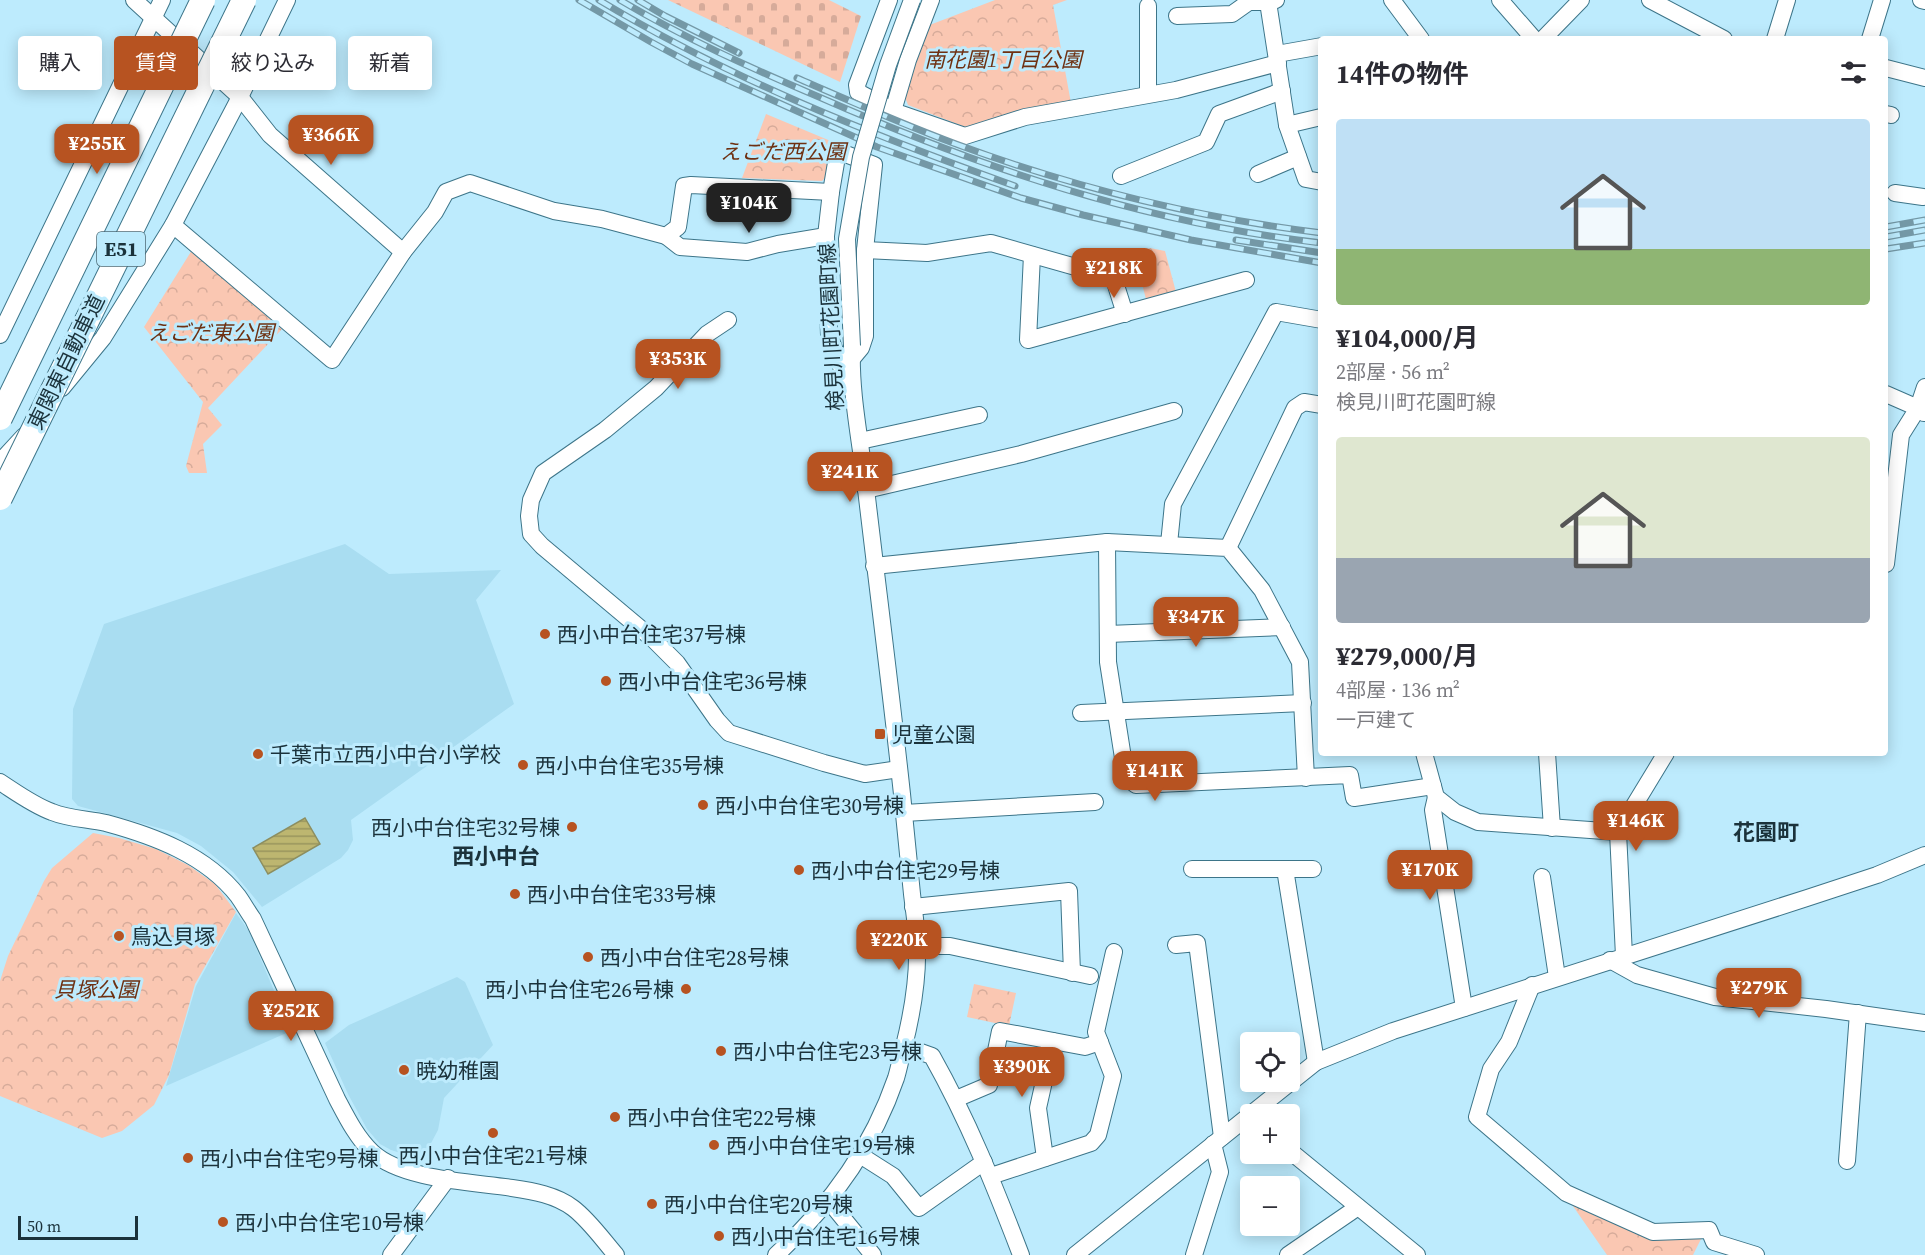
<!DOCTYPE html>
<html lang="ja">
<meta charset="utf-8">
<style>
:root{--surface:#fff;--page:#f7f7f7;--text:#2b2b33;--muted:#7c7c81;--accent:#b75321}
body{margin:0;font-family:"Source Serif 4","Noto Sans JP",serif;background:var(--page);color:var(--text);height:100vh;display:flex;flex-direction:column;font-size:22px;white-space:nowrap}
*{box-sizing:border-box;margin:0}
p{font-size:20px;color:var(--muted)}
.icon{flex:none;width:33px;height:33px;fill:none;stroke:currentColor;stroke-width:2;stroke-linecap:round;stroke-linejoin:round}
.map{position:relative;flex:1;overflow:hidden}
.panel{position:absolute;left:1318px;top:36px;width:570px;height:720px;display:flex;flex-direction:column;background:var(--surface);border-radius:6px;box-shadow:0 3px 15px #0003}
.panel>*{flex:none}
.hud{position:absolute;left:18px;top:36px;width:570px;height:54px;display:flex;gap:12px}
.fabs{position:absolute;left:1240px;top:1032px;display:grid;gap:12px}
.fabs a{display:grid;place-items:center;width:60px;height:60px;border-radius:6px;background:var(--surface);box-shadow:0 3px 15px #0003;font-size:30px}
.scale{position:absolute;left:18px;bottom:15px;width:120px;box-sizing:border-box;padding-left:6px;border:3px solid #1b323b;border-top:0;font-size:16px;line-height:21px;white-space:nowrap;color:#1b323b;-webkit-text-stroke:4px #bdebfd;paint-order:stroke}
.price{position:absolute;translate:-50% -51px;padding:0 14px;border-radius:12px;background:var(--accent);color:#fff;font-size:20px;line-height:39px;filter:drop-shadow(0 2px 3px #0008)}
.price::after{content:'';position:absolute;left:50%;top:36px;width:18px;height:14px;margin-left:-9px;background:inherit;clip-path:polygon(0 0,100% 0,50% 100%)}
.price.on{background:#222;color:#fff}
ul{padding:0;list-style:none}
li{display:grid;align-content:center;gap:12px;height:318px;padding:0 18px}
li span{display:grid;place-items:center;height:186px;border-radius:6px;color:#555}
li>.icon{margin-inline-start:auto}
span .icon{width:108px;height:108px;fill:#fffc;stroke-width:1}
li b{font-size:26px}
h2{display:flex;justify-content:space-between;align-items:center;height:72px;padding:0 18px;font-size:26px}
.chip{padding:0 21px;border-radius:6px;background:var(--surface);box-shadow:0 3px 15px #0003;font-size:21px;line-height:54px}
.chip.on{background:var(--accent);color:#fff}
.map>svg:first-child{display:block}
.built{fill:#a9ddf1}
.cemetery{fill:url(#cemetery-stones)}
.park{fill:url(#park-crowns)}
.water{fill:url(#water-rules);stroke:#8c8e60;stroke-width:1.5}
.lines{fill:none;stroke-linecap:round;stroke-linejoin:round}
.minor-casing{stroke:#3d7589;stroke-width:18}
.minor{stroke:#fff;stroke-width:16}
.rail-casing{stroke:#7498a6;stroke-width:7}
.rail{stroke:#bdebfd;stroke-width:4.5;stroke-dasharray:14;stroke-linecap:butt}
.minor-bridge-casing{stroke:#3d7589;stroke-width:18;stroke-linecap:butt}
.highway-bridge-casing{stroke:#3d7589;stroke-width:26;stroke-linecap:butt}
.minor-bridge{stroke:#fff;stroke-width:16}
.highway-bridge{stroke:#fff;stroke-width:24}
.poi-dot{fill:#b75321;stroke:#bdebfd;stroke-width:2}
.labels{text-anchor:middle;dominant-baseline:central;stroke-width:6;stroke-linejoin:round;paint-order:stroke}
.shield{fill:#bdebfd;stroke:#4c6a75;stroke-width:1.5}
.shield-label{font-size:20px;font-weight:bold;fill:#1b323b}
.park-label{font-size:21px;font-style:italic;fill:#6e3011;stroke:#bdebfd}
.street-label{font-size:21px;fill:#1b323b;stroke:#bdebfd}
.poi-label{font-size:21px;fill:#1b323b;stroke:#bdebfd;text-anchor:start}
.neighbourhood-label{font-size:22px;font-weight:bold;fill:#1b323b;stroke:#bdebfd}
</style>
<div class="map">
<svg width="1925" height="1255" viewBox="0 0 1925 1255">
<defs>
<pattern id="cemetery-stones" width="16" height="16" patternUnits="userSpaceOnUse" patternTransform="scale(1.5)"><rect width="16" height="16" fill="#fac7b2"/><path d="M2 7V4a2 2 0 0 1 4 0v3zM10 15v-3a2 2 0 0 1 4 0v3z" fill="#d6ab9a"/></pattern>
<pattern id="park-crowns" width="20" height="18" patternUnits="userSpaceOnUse" patternTransform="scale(1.5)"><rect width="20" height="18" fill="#fac7b2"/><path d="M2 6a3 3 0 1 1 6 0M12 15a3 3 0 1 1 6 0" fill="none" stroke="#d6ab9a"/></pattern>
<pattern id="water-rules" width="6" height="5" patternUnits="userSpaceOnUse" patternTransform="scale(1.5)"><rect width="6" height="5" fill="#bdb670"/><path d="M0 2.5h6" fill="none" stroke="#99955d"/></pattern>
</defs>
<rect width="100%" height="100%" fill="#bdebfd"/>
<g class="built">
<path d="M 345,544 L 389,574 L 501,570 L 476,600 L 514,704 L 351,820 L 353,840 L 348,850 L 341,858 L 262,907 L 233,872 L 201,846 L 177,833 L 78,806 L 72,799 L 73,709 L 104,624 Z"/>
<path d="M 236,913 L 249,931 L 291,1031 L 166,1086 L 196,986 Z"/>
<path d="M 457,977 L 465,982 L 493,1045 L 444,1098 L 438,1130 L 422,1160 L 391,1150 L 380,1144 L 367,1129 L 348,1094 L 325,1043 L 349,1025 Z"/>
</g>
<path class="cemetery" d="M 668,0 L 829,0 L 861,16 L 840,82 Z"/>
<g class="park">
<path d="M 995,0 L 1067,0 L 1053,5 L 1071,103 L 970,129 L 908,105 L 903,92 L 927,26 Z"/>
<path d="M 766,114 L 833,142 L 827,176 L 822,181 L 742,178 Z"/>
<path d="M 1150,248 L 1165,251 L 1176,292 L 1146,299 L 1134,254 Z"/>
<path d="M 192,250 L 282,329 L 208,408 L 222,425 L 203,444 L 207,473 L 189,473 L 186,466 L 203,402 L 144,327 Z"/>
<path d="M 93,833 L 119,838 L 156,849 L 188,865 L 215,884 L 236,912 L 195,984 L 169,1075 L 154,1105 L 122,1131 L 102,1138 L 0,1096 L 0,981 L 8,956 L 44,881 L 52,868 Z"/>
<path d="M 974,984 L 1016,993 L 1009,1026 L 967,1017 Z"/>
<path d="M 1568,1199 L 1655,1237 L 1702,1237 L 1693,1255 L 1607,1255 Z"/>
</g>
<path class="water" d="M 305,818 L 320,844 L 268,874 L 253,848 Z"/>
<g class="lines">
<defs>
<g id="minor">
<path d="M 134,0 L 240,97 L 270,135 L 403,252"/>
<path d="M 889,0 L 857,85 L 858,92 L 890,109"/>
<path d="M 931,0 L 908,60 L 893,111 L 965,136 L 1025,117 L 1176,90 L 1278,63"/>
<path d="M 1392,0 L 1421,39"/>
<path d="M 1500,0 L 1534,39"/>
<path d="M 1650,0 L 1724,39"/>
<path d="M 1921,0 L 1925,1"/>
<path d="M 1268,2 L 1287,125 L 1306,179 L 1322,182"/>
<path d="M 1148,6 L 1148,94"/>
<path d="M 1177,16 L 1232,14 L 1249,2 L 1268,2 L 1276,0"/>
<path d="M 1543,39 L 1581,0"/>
<path d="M 1775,39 L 1787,0"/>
<path d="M 1870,39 L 1882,0"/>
<path d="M 1277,54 L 1322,46"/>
<path d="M 1886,68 L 1925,78"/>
<path d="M 1886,114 L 1891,115"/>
<path d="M 1287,125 L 1321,117"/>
<path d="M 1258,174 L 1298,157"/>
<path d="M 1121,176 L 1206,142 L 1219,114 L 1282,91"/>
<path d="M 1895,193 L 1923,197"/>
<path d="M 173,225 L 332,360 L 403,252 L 435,212 L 446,192 L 470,183 L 554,211 L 602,219 L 666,236 L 678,227 L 684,186 L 691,185 L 831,192"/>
<path d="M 666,236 L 680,247 L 747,252 L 778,244 L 826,236"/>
<path d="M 865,250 L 927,253 L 991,243 L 1111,277 L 1114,279 L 1125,314"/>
<path d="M 1032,255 L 1028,340 L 1246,280"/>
<path d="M 728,320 L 707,334 L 656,388 L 605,430 L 543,473 L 531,500 L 529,516 L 531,534 L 542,546 L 654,640 L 677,663 L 717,720 L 729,733 L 824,763 L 865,774 L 899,769"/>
<path d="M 0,335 L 162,0"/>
<path d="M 62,388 L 103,338 L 173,225 L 240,97 L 287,0"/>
<path d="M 849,388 L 829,335 L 826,236 L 831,192 L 838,151 L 874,165 L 865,250 L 865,336 L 861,348 L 851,360"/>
<path d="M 1886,394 L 1918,408 L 1924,413"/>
<path d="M 860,441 L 979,415"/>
<path d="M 0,462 L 24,436"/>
<path d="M 866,490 L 1021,454 L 1174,411"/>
<path d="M 1107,542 L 1108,662 L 1126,777 L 1136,785 L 1350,775 L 1354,798 L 1433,786"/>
<path d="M 1169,544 L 1173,504 L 1276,312 L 1322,320"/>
<path d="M 1228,548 L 1295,408 L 1304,402 L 1322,405"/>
<path d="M 1886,564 L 1901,435 L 1918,408 L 1925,387"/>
<path d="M 874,566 L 1107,542 L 1228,548 L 1262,590 L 1300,662 L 1306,778"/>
<path d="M 1108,634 L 1282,627"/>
<path d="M 1081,713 L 1303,703"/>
<path d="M 1424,753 L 1436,797 L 1455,812 L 1478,822 L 1618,832"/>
<path d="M 1547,753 L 1552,828"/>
<path d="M 0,782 C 17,793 33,805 52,812 C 69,819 89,819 106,823 C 154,836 206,855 238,896 C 243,903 248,912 253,919 L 337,1099 C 347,1118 357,1138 372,1152 C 402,1180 473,1182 512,1188 C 533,1191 556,1195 573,1208 C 589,1220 603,1240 616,1255"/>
<path d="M 1436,797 L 1433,810 L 1464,1008"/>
<path d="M 904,813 L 1095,802"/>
<path d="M 1192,869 L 1313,869"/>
<path d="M 1285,869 L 1316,1062"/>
<path d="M 1542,877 L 1557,977"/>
<path d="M 913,907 L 1069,891 L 1072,973"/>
<path d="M 1176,945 L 1197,943 L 1222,1137"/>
<path d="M 917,946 L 950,946 L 1090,976"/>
<path d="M 1624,956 L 1618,832 L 1666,753"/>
<path d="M 1610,960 L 1637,975 L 1715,997 L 1826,1009 L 1925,1023"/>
<path d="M 1532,985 L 1509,1042 L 1491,1069 L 1477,1117 L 1566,1193 L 1653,1232 L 1709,1230 L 1714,1242 L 1756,1255"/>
<path d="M 904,1046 L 932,1056 C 968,1120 995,1187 1021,1255"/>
<path d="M 956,1099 L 989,1085 L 1000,1031 L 1085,1047 L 1100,1042"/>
<path d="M 1290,1151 L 1417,1255"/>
<path d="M 860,1155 L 893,1176 L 919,1208 L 984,1162"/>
<path d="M 1045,1158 L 1038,1108 L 1053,1041"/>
<path d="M 1847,1161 L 1858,1013"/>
<path d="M 991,1176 L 1091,1143 L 1098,1135 L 1113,1076 L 1096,1032 L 1114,952"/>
<path d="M 829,1201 L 873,1255"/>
<path d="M 391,1255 L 448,1178"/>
<path d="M 776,1255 C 830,1206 872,1148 896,1078 C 899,1068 901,1057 904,1046 C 912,1014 918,980 917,947 C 917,929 914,911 912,894 C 909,861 905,827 902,794 C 891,692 878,591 866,489 C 861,443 850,394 852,346"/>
<path d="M 1075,1255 L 1316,1062 L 1393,1031 L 1807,898 L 1877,875 L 1925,855"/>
<path d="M 1194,1255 L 1220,1172 L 1213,1144"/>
<path d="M 1288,1255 L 1358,1207"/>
</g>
</defs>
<use href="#minor" class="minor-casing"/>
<use href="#minor" class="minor"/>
<defs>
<g id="rail">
<path d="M 579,0 L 651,42 L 692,64 L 877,147 L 1021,198 L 1083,215 L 1191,240 L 1322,263"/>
<path d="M 599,0 C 730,79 872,135 1015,186"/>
<path d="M 620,0 C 684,38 751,68 819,97 C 981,168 1145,223 1322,243"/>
<path d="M 638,0 L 665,16 L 739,53"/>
<path d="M 797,78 C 850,101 902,124 956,144 C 1072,187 1199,218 1322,233"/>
<path d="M 1886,227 L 1925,220"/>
<path d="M 1886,237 L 1925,230"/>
<path d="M 1236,240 L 1322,253"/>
<path d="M 1886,249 L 1925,243"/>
</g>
</defs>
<use href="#rail" class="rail-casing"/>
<use href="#rail" class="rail"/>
<defs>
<path id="minor-bridge" d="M 852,346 L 847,239 L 861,157 L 888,65 L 912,0"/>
<g id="highway-bridge">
<path d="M 0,418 L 203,0"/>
<path d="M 0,498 L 244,0"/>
</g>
</defs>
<use href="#minor-bridge" class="minor-bridge-casing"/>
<use href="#highway-bridge" class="highway-bridge-casing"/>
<use href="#minor-bridge" class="minor-bridge"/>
<use href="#highway-bridge" class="highway-bridge"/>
</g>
<g class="poi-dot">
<circle cx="545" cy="634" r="6"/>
<circle cx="606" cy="681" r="6"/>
<rect x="874" y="728" width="12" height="12" rx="3"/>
<circle cx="258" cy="754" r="6"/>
<circle cx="523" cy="765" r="6"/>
<circle cx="703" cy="805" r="6"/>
<circle cx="572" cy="827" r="6"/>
<circle cx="799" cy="870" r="6"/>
<circle cx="515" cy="894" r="6"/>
<circle cx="119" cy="936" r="6"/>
<circle cx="588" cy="957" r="6"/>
<circle cx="686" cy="989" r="6"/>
<circle cx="721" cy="1051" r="6"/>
<circle cx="404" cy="1070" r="6"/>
<circle cx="615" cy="1117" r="6"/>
<circle cx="493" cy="1133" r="6"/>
<circle cx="714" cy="1145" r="6"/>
<circle cx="188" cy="1158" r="6"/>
<circle cx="652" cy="1204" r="6"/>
<circle cx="223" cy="1222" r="6"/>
<circle cx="719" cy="1236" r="6"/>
</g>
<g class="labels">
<rect class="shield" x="97" y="232" width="48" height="34" rx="4.5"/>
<g class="shield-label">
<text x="121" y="249">E51</text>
</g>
<g class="park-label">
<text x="1003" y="59">南花園1丁目公園</text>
<text x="783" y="151">えごだ西公園</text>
<text x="211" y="332">えごだ東公園</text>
<text x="96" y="989">貝塚公園</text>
</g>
<g class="street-label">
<text transform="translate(831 327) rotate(-93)">検見川町花園町線</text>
<text transform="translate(66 362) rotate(-64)">東関東自動車道</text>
</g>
<g class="poi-label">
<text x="557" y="634">西小中台住宅37号棟</text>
<text x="618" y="681">西小中台住宅36号棟</text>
<text x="892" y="734">児童公園</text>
<text x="270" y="754">千葉市立西小中台小学校</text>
<text x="535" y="765">西小中台住宅35号棟</text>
<text x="715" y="805">西小中台住宅30号棟</text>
<text x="560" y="827" text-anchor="end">西小中台住宅32号棟</text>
<text x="811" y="870">西小中台住宅29号棟</text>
<text x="527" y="894">西小中台住宅33号棟</text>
<text x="131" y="936">鳥込貝塚</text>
<text x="600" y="957">西小中台住宅28号棟</text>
<text x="674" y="989" text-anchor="end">西小中台住宅26号棟</text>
<text x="733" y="1051">西小中台住宅23号棟</text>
<text x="416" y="1070">暁幼稚園</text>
<text x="627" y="1117">西小中台住宅22号棟</text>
<text x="726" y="1145">西小中台住宅19号棟</text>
<text x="493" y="1155" text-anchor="middle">西小中台住宅21号棟</text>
<text x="200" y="1158">西小中台住宅9号棟</text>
<text x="664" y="1204">西小中台住宅20号棟</text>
<text x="235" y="1222">西小中台住宅10号棟</text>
<text x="731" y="1236">西小中台住宅16号棟</text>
</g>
<g class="neighbourhood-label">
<text x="1766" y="832">花園町</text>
<text x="496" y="856">西小中台</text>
</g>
</g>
</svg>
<div class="fabs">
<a><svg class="icon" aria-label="locate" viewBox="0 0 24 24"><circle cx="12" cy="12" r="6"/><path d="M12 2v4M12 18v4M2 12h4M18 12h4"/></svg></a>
<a>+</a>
<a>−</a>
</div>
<div class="scale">50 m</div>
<b class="price" style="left:331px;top:166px">¥366K</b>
<b class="price" style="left:97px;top:175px">¥255K</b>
<b class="price on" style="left:749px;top:234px">¥104K</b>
<b class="price" style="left:1114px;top:299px">¥218K</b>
<b class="price" style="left:678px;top:390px">¥353K</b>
<b class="price" style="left:850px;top:503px">¥241K</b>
<b class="price" style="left:1196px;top:648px">¥347K</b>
<b class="price" style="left:1155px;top:802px">¥141K</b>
<b class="price" style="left:1636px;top:852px">¥146K</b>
<b class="price" style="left:1430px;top:901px">¥170K</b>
<b class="price" style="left:899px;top:971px">¥220K</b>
<b class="price" style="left:1759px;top:1019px">¥279K</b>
<b class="price" style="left:291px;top:1042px">¥252K</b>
<b class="price" style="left:1022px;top:1098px">¥390K</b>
<div class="hud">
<a class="chip">購入</a>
<a class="chip on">賃貸</a>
<a class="chip">絞り込み</a>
<a class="chip">新着</a>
</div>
<section class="panel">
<h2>14件の物件<svg class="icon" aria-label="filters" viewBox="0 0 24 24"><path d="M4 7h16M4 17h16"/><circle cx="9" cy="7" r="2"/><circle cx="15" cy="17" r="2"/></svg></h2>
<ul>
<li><span style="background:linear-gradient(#bfe0f5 70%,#8fb573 0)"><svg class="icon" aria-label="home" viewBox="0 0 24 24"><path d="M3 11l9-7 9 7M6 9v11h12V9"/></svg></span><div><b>¥104,000/月</b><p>2部屋 · 56 m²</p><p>検見川町花園町線</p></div></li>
<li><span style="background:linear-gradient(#dfe7d0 65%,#9aa5b1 0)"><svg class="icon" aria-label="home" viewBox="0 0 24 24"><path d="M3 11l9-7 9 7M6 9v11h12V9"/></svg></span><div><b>¥279,000/月</b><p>4部屋 · 136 m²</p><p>一戸建て</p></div></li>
</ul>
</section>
</div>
